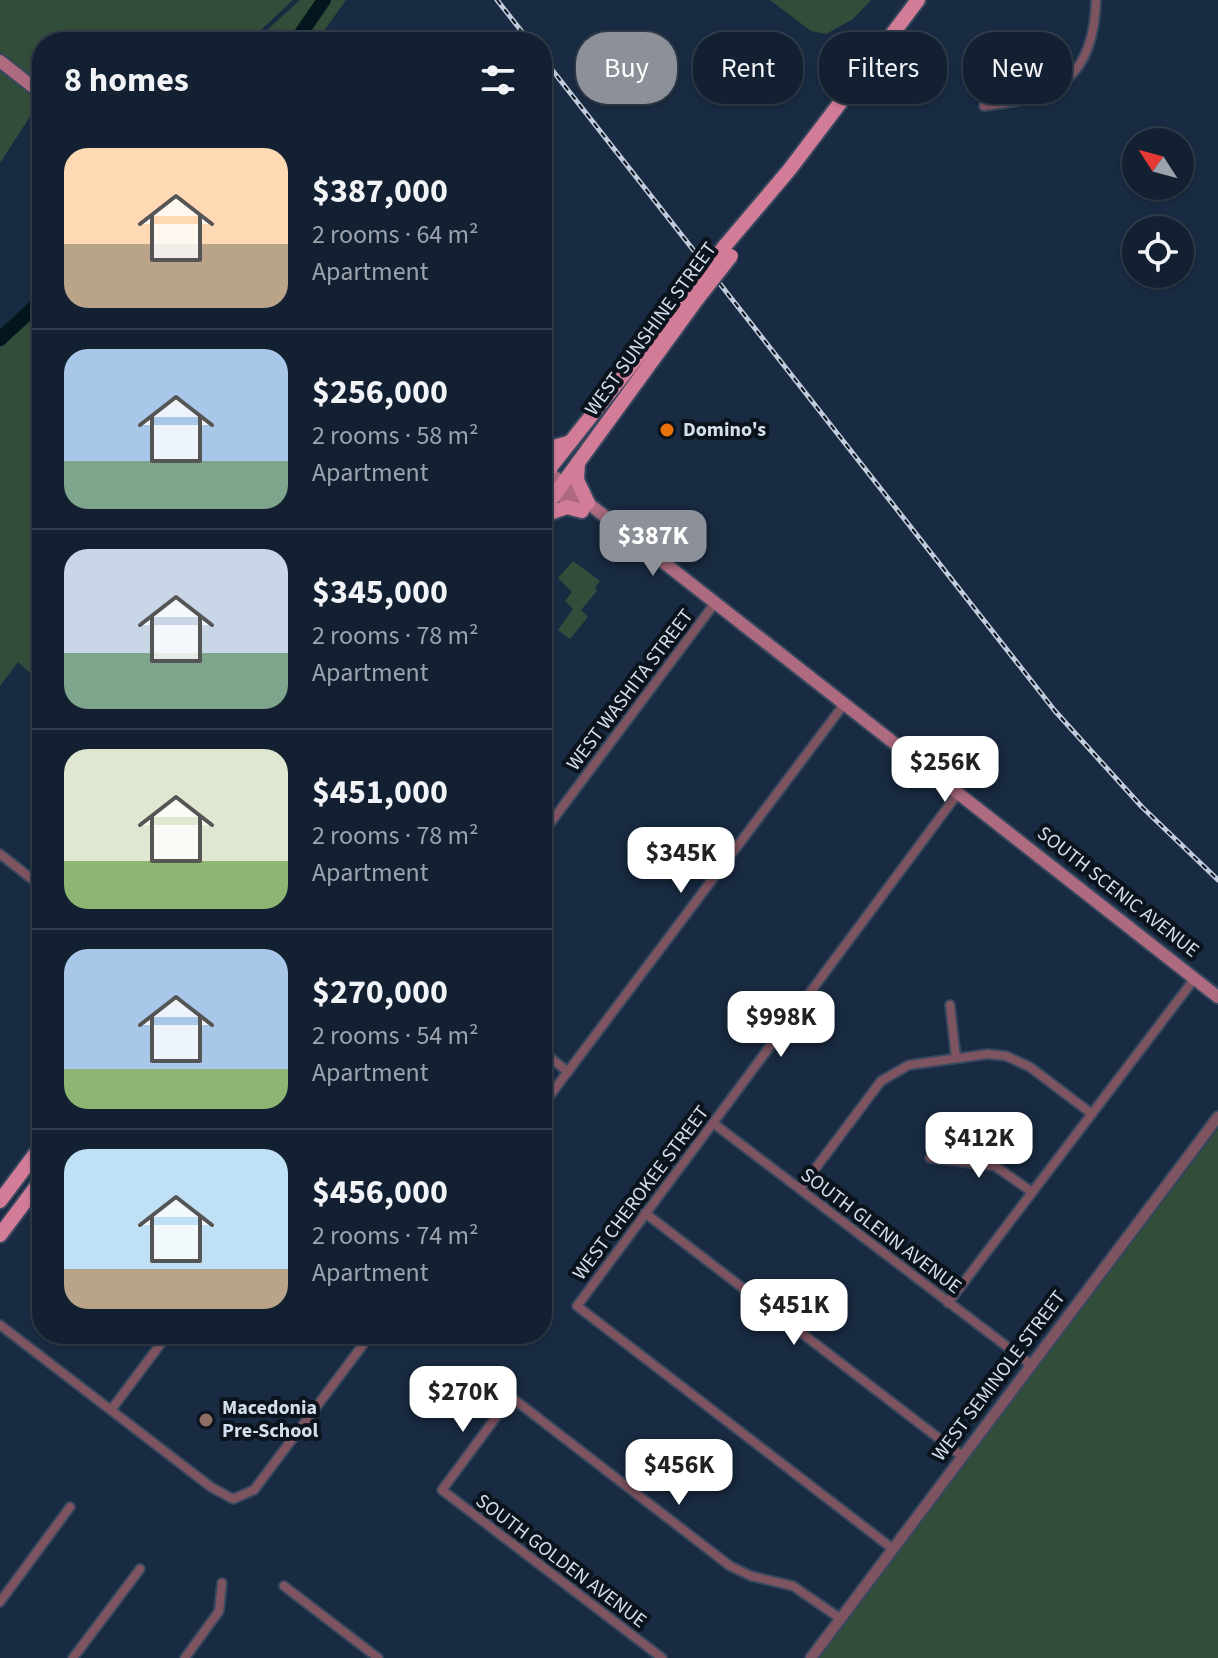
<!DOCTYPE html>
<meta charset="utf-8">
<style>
:root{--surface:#132032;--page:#202d3e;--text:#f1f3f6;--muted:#9da3ac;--line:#323e4d;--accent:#8c9099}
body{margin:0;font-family:"Source Sans 3",sans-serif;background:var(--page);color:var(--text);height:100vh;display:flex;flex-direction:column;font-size:30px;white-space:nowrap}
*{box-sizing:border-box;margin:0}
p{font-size:26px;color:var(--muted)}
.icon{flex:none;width:44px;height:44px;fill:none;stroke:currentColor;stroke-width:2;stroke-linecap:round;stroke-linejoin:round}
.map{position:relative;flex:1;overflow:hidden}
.side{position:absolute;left:32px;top:32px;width:520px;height:1312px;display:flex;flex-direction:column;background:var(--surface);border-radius:32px;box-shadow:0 2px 6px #0004,0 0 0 2px var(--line)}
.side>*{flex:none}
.hud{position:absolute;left:576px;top:32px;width:522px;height:72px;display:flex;gap:16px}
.needle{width:52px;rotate:306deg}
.controls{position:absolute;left:1122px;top:128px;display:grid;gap:16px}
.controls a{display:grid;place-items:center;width:72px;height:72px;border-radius:50%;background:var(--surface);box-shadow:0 2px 6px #0004,0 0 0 2px var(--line);font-size:40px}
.price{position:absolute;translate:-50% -68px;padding:0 18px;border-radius:16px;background:#fff;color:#222;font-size:26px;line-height:52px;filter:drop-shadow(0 2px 4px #0008)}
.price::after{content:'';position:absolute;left:50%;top:48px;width:24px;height:18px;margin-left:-12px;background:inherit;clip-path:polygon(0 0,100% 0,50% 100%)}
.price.selected{background:var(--accent);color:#fff}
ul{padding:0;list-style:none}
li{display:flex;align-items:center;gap:24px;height:200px;padding:0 32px}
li+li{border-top:2px solid var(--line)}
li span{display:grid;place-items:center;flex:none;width:224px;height:160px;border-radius:24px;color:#555}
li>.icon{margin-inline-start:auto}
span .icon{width:96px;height:96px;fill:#fffc;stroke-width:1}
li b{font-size:34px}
h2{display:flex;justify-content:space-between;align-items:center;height:96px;padding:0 32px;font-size:34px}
.pill{padding:0 28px;border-radius:32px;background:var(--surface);box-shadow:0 2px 6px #0004,0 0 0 2px var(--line);font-size:28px;line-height:72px}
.pill.selected{background:var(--accent);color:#fff}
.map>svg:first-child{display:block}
.green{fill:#334d3b}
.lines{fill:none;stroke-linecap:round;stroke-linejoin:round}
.river{stroke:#04161d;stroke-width:14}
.minor-casing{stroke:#37485e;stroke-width:12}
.tertiary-casing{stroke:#37485e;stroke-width:14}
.secondary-casing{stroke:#37485e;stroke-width:16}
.primary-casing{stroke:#37485e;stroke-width:18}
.minor{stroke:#7f5461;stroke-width:8}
.tertiary{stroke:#7f5461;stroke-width:10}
.secondary{stroke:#ae6b80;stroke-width:12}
.primary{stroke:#d27c97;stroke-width:14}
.rail-casing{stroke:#c0cbdb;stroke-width:5}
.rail{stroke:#0b131d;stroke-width:2;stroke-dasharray:6;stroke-linecap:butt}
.primary-bridge-casing{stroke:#37485e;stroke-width:18;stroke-linecap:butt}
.primary-bridge{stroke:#d27c97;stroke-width:14}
.food-dot{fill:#e8710a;stroke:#0b131d;stroke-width:3}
.education-dot{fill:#8d6e63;stroke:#0b131d;stroke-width:3}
.labels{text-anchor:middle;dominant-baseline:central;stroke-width:8;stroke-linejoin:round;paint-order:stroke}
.street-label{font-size:20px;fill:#d4dfee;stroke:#0b131d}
.poi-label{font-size:20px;font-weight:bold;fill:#d4dfee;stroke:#0b131d;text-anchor:start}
</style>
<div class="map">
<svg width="1218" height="1658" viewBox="0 0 1218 1658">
<rect width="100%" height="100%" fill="#192b42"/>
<g class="green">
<path d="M 0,0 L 293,0 L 248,42 L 42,42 L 42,84 L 0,52 Z"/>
<path d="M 300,0 L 346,0 L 316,42 L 254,42 Z"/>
<path d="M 770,0 L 871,0 L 853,19 L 826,34 L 811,31 Z"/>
<path d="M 0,68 L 42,98 L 0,163 Z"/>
<path d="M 42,311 L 42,684 L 18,662 L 0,686 L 0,347 Z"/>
<path d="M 573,561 L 600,581 L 595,588 L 597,591 L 581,610 L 588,617 L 570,639 L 558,630 L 573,609 L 565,601 L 572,592 L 558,578 Z"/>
<path d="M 1218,1129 L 1218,1658 L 819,1658 L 823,1652 Z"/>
</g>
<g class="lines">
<g class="river">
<path d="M 295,42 L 324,0"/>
<path d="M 0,339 L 42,300"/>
</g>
<defs>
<g id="minor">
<path d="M 984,106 C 1056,98 1094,79 1096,0"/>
<path d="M 542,834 L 715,603"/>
<path d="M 0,854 L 42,887"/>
<path d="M 950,1005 L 956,1058"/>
<path d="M 542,1051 L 568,1072"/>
<path d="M 542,1106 L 845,703"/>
<path d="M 713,1123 L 1030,1364"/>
<path d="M 930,1158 L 995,1166 L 1032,1192"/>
<path d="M 800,1189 L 881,1081 L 909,1065 L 988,1054 L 1006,1056 L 1030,1067 L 1092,1114"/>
<path d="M 645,1213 L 962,1456"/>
<path d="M 948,1303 L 1195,978"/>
<path d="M 0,1325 L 211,1487 L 233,1499 L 254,1490 L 371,1334"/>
<path d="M 111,1410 L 168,1334"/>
<path d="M 893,1549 L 577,1306 L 959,792"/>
<path d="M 284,1586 L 378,1658"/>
<path d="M 0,1602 L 70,1507"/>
<path d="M 73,1658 L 140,1569"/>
<path d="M 185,1658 L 219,1611 L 222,1583"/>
<path d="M 662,1658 L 442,1490 L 511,1397 L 730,1566 L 751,1576 L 793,1586 L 841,1619"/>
</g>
<path id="tertiary" d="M 811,1658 L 1218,1117"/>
<g id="secondary">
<path d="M 0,61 L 42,94"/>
<path d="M 542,467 L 1218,997"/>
<path d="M 542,482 L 581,510"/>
</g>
<g id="primary">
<path d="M 724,247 L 790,169 L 918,0"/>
<path d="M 542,450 L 568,443"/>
<path d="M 578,463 L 577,480 L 588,503"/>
<path d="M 542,478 L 691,290"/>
<path d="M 542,512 L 698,298"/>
<path d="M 542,516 L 567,507 L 582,511"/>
<path d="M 0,1201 L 42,1145"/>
<path d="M 0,1235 L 42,1179"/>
</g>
</defs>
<use href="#minor" class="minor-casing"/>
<use href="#tertiary" class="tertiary-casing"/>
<use href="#secondary" class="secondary-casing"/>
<use href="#primary" class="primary-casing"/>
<use href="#minor" class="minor"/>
<use href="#tertiary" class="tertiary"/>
<use href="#secondary" class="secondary"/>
<use href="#primary" class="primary"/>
<defs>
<g id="rail">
<path d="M 497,0 L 530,42"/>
<path d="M 542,57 L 1055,711 L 1142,807 L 1218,880"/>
</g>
</defs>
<use href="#rail" class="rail-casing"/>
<use href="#rail" class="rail"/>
<defs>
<g id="primary-bridge">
<path d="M 691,290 L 724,247"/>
<path d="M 698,298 L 731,256"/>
</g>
</defs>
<use href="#primary-bridge" class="primary-bridge-casing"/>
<use href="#primary-bridge" class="primary-bridge"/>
</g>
<circle class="food-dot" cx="667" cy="430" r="8"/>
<circle class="education-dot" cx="206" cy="1420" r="8"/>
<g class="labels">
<g class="street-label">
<text transform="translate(651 329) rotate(-54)">WEST SUNSHINE STREET</text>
<text transform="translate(630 690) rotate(-53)">WEST WASHITA STREET</text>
<text transform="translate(1118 892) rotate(38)">SOUTH SCENIC AVENUE</text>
<text transform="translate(641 1193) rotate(-53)">WEST CHEROKEE STREET</text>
<text transform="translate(881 1231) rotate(37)">SOUTH GLENN AVENUE</text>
<text transform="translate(999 1376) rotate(-53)">WEST SEMINOLE STREET</text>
<text transform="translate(561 1561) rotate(37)">SOUTH GOLDEN AVENUE</text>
</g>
<g class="poi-label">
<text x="683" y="430">Domino's</text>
<text x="222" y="1408">Macedonia<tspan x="222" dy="23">Pre-School</tspan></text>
</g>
</g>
</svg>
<div class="controls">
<a><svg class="needle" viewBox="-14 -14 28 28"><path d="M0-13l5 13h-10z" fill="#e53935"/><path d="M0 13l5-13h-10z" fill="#9da3ac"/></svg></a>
<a><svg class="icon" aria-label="locate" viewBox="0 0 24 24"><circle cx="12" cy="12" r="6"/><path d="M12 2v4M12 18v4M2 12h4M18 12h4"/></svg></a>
</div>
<b class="price selected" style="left:653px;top:578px">$387K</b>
<b class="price" style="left:945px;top:804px">$256K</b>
<b class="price" style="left:681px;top:895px">$345K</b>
<b class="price" style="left:781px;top:1059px">$998K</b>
<b class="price" style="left:979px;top:1180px">$412K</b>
<b class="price" style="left:794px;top:1347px">$451K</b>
<b class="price" style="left:463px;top:1434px">$270K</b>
<b class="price" style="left:679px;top:1507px">$456K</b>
<div class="hud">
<a class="pill selected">Buy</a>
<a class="pill">Rent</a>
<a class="pill">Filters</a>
<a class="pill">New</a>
</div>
<section class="side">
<h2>8 homes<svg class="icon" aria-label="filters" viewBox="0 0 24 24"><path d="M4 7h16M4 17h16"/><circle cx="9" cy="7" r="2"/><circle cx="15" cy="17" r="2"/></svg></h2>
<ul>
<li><span style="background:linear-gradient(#ffd9b3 60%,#b9a48a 0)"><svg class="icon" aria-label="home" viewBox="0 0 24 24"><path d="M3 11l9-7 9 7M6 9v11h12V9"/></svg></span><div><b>$387,000</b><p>2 rooms · 64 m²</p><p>Apartment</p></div></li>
<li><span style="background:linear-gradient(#a9c7e8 70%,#7fa58c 0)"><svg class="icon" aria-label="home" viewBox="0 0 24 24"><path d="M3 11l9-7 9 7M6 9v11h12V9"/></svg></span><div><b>$256,000</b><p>2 rooms · 58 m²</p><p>Apartment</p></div></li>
<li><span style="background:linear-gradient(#c9d6e8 65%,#7fa58c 0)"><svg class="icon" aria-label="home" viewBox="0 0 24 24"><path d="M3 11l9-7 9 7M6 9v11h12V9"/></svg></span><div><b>$345,000</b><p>2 rooms · 78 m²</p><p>Apartment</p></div></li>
<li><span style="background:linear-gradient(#dfe7d0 70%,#8fb573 0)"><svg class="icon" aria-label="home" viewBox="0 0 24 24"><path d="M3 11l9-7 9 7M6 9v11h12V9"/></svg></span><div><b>$451,000</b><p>2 rooms · 78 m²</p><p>Apartment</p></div></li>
<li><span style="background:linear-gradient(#a9c7e8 75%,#8fb573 0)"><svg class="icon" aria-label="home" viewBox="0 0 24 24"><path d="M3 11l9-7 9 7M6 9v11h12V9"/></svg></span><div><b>$270,000</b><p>2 rooms · 54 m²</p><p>Apartment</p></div></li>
<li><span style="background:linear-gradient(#bfe0f5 75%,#b9a48a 0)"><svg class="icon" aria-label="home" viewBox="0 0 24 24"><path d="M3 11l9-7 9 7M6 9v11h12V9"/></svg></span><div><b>$456,000</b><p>2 rooms · 74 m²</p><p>Apartment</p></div></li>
</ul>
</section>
</div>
